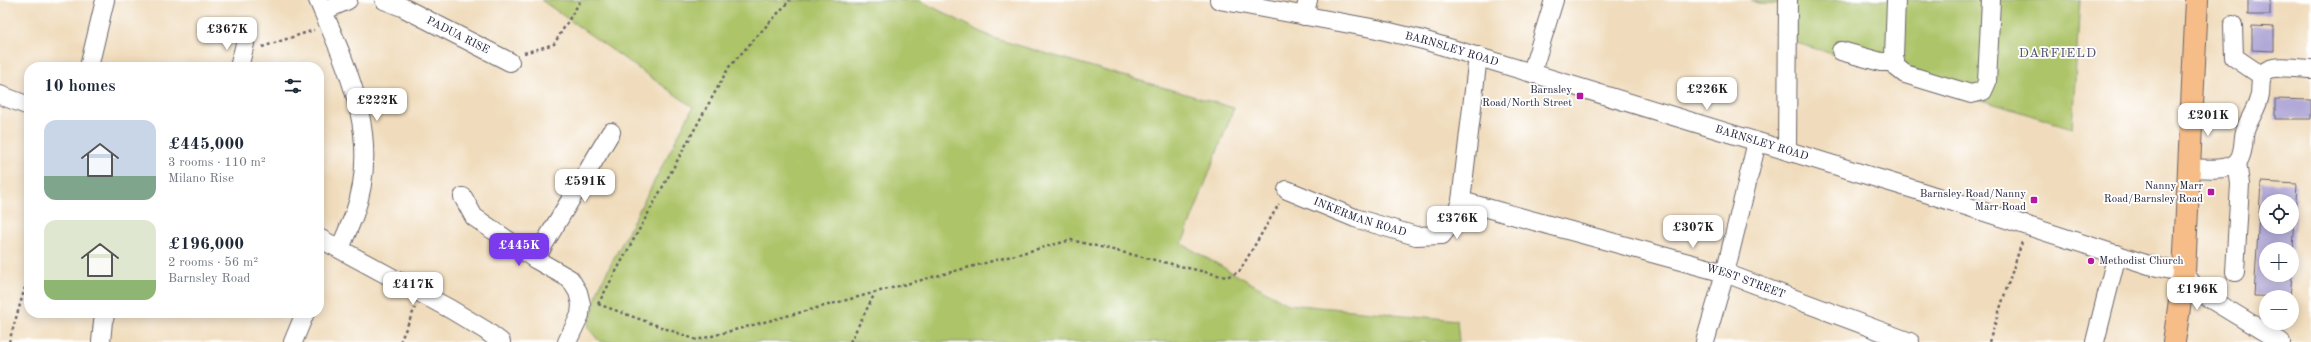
<!DOCTYPE html>
<meta charset="utf-8">
<style>
:root{--surface:#fff;--page:#f2f2f3;--text:#1f2937;--muted:#747a83;--accent:#7c3aed}
body{margin:0;font-family:"Old Standard TT",serif;background:var(--page);color:var(--text);height:100vh;display:flex;flex-direction:column;font-size:15px;white-space:nowrap}
*{box-sizing:border-box;margin:0}
p{font-size:13px;color:var(--muted)}
.icon{flex:none;width:22px;height:22px;fill:none;stroke:currentColor;stroke-width:2;stroke-linecap:round;stroke-linejoin:round}
.map{position:relative;flex:1;overflow:hidden}
.side{position:absolute;left:24px;top:62px;width:300px;height:256px;display:flex;flex-direction:column;background:var(--surface);border-radius:16px;box-shadow:0 2px 10px #0003}
.side>*{flex:none}
.fabs{position:absolute;left:2259px;top:194px;display:grid;gap:8px}
.fabs a{display:grid;place-items:center;width:40px;height:40px;border-radius:50%;background:var(--surface);box-shadow:0 2px 10px #0003;font-size:20px}
.price{position:absolute;translate:-50% -34px;padding:0 9px;border-radius:8px;background:#fff;color:#222;font-size:13px;line-height:26px;filter:drop-shadow(0 1px 2px #0008)}
.price::after{content:'';position:absolute;left:50%;top:24px;width:12px;height:9px;margin-left:-6px;background:inherit;clip-path:polygon(0 0,100% 0,50% 100%)}
.price.current{background:var(--accent);color:#fff}
ul{padding:0;list-style:none}
li{display:flex;align-items:center;gap:12px;height:100px;padding:0 20px}
li span{display:grid;place-items:center;flex:none;width:112px;height:80px;border-radius:12px;color:#555}
li>.icon{margin-inline-start:auto}
span .icon{width:48px;height:48px;fill:#fffc;stroke-width:1}
li b{font-size:17px}
h2{display:flex;justify-content:space-between;align-items:center;height:48px;padding:0 20px;font-size:17px}
.map>svg:first-child{display:block}
.green{fill:#adc469;stroke:#687352}
.building{fill:#b1a9d7;fill-rule:evenodd}
.lines{fill:none;stroke-linecap:round;stroke-linejoin:round}
.minor-casing{stroke:#6a6368;stroke-width:20}
.major-casing{stroke:#6a6368;stroke-width:24}
.path{stroke:#6a6368;stroke-width:2.5;stroke-dasharray:3 3;stroke-linecap:butt}
.minor{stroke:#fff;stroke-width:18}
.major{stroke:#f7bd88;stroke-width:22}
.poi-dot{fill:#b5179e;stroke:#fff;stroke-width:1.5}
.labels{text-anchor:middle;dominant-baseline:central;stroke-width:3.5;stroke-linejoin:round;paint-order:stroke}
.street-label{font-size:11px;fill:#22223b;stroke:#fff}
.poi-label{font-size:11px;fill:#22223b;stroke:#fff;text-anchor:end}
.quarter-label{font-size:13px;letter-spacing:1px;fill:#545172;stroke:#fff}
</style>
<div class="map">
<svg width="2311" height="342" viewBox="0 0 2311 342">
<rect width="100%" height="100%" fill="#fff"/>
<filter id="ink" filterUnits="userSpaceOnUse"><feTurbulence type="fractalNoise" baseFrequency=".025" numOctaves="2"/><feDisplacementMap in="SourceGraphic" scale="8" xChannelSelector="R" yChannelSelector="G"/><feConvolveMatrix kernelMatrix="1 2 1 2 8 2 1 2 1" color-interpolation-filters="sRGB"/></filter>
<filter id="wash" filterUnits="userSpaceOnUse"><feTurbulence type="fractalNoise" baseFrequency=".012" numOctaves="4" result="noise"/><feDisplacementMap in="SourceGraphic" scale="16" xChannelSelector="R" yChannelSelector="G"/><feGaussianBlur stdDeviation="0.9" result="paint"/><feColorMatrix in="noise" values="0 0 0 0 0 0 0 0 0 0 0 0 0 0 0 0 0 1.4 0 .05"/><feComposite in="paint" operator="in"/></filter>
<g filter="url(#wash)">
<rect width="100%" height="100%" fill="#f0dcbc"/>
<g class="green">
<path d="M 541,0 L 919,0 L 993,38 L 1234,108 L 1182,244 L 1288,304 L 1457,320 L 1459,342 L 600,342 L 588,328 L 599,287 L 693,107 Z"/>
<path d="M 1751,0 L 2080,0 L 2072,128 L 1787,40 L 1785,4 L 1757,3 Z"/>
</g>
<g id="blocks">
<g class="building">
<rect x="2248" y="0" width="22" height="15"/>
<path d="M 2252,26 L 2274,27 L 2274,51 L 2252,50 Z"/>
<path d="M 2275,99 L 2311,100 L 2311,119 L 2275,119 Z"/>
<path d="M 2261,182 L 2297,184 L 2293,249 L 2266,249 L 2266,275 L 2292,275 L 2290,297 L 2254,296 ZM 2266,201 L 2292,201 L 2292,227 L 2266,227 Z"/>
</g>
</g>
</g>
<g filter="url(#ink)">
<use href="#blocks" fill-opacity="0" stroke="#6a6368" stroke-width="1"/>
<g class="lines">
<defs>
<g id="minor">
<path d="M 318,0 C 348,69 382,139 354,215 C 350,226 344,238 340,249"/>
<path id="s1" d="M 384,0 L 402,7 L 510,62"/>
<path id="s2" d="M 1219,0 L 1377,29 L 1423,40 L 1916,190 L 2149,265 L 2184,273 L 2199,292 L 2281,342"/>
<path d="M 1896,0 L 1894,56 L 1896,67 L 1905,74 L 1971,94 L 1983,91 L 1987,82 L 1991,0"/>
<path d="M 323,11 L 348,0"/>
<path d="M 1304,16 L 1308,0"/>
<path d="M 2233,25 L 2234,57 L 2262,76"/>
<path d="M 1841,51 L 1881,62 L 1895,62"/>
<path d="M 89,67 L 105,0"/>
<path d="M 239,67 L 245,44"/>
<path d="M 1532,72 L 1554,0"/>
<path d="M 0,95 L 29,106"/>
<path d="M 1787,151 L 1788,0"/>
<path d="M 2189,168 C 2204,168 2236,174 2241,155 C 2244,147 2243,139 2245,131 C 2249,118 2258,108 2260,94 C 2261,87 2259,76 2266,71 C 2276,64 2299,69 2311,69"/>
<path id="s3" d="M 1287,190 L 1355,218 L 1416,236 L 1442,235 L 1453,221 L 1461,201 L 1478,56"/>
<path d="M 463,197 L 474,217 L 535,259 L 570,279 L 578,292 L 581,304 L 580,315 L 567,342"/>
<path id="s4" d="M 1461,201 L 1725,273 L 1910,342"/>
<path d="M 319,238 L 450,309 L 485,330 L 501,342"/>
<path d="M 535,259 L 611,132"/>
<path d="M 2235,272 L 2240,184 L 2237,162"/>
<path d="M 101,342 L 103,321 L 106,313"/>
<path d="M 293,342 L 305,313"/>
<path d="M 1705,342 L 1725,273 L 1757,142"/>
<path d="M 2095,342 L 2117,254"/>
</g>
<path id="major" d="M 2174,342 L 2184,273 L 2197,0"/>
</defs>
<use href="#minor" class="minor-casing"/>
<use href="#major" class="major-casing"/>
<g class="path">
<path d="M 262,47 L 314,30"/>
<path d="M 524,53 L 554,44 L 581,0"/>
<path d="M 598,304 L 697,340 L 1071,240 L 1226,277 L 1239,272 L 1279,204"/>
<path d="M 598,304 L 729,67 L 790,0"/>
<path d="M 9,342 L 29,274"/>
<path d="M 400,342 L 415,308"/>
<path d="M 850,342 L 875,293"/>
<path d="M 1989,342 L 2022,242"/>
</g>
<use href="#minor" class="minor"/>
<use href="#major" class="major"/>
</g>
</g>
<g class="poi-dot">
<rect x="1576" y="92" width="8" height="8" rx="2"/>
<rect x="2207" y="188" width="8" height="8" rx="2"/>
<rect x="2030" y="196" width="8" height="8" rx="2"/>
<circle cx="2091" cy="261" r="4"/>
</g>
<g class="labels">
<g class="street-label">
<text stroke="none"><textPath href="#s1" startOffset="82">PADUA RISE</textPath></text>
<text stroke="none"><textPath href="#s2" startOffset="238">BARNSLEY ROAD</textPath></text>
<text stroke="none"><textPath href="#s2" startOffset="562">BARNSLEY ROAD</textPath></text>
<text stroke="none"><textPath href="#s3" startOffset="78">INKERMAN ROAD</textPath></text>
<text stroke="none"><textPath href="#s4" startOffset="296">WEST STREET</textPath></text>
</g>
<g class="poi-label">
<text x="1572" y="90">Barnsley<tspan x="1572" dy="13">Road/North Street</tspan></text>
<text x="2203" y="186">Nanny Marr<tspan x="2203" dy="13">Road/Barnsley Road</tspan></text>
<text x="2026" y="194">Barnsley Road/Nanny<tspan x="2026" dy="13">Marr Road</tspan></text>
<text x="2099" y="261" text-anchor="start">Methodist Church</text>
</g>
<g class="quarter-label">
<text x="2058" y="53">DARFIELD</text>
</g>
</g>
</svg>
<div class="fabs">
<a><svg class="icon" aria-label="locate" viewBox="0 0 24 24"><circle cx="12" cy="12" r="6"/><path d="M12 2v4M12 18v4M2 12h4M18 12h4"/></svg></a>
<a>+</a>
<a>−</a>
</div>
<b class="price" style="left:227px;top:51px">£367K</b>
<b class="price" style="left:1707px;top:111px">£226K</b>
<b class="price" style="left:377px;top:122px">£222K</b>
<b class="price" style="left:2208px;top:137px">£201K</b>
<b class="price" style="left:585px;top:203px">£591K</b>
<b class="price" style="left:1457px;top:240px">£376K</b>
<b class="price" style="left:1693px;top:249px">£307K</b>
<b class="price current" style="left:519px;top:267px">£445K</b>
<b class="price" style="left:413px;top:306px">£417K</b>
<b class="price" style="left:2197px;top:311px">£196K</b>
<section class="side">
<h2>10 homes<svg class="icon" aria-label="filters" viewBox="0 0 24 24"><path d="M4 7h16M4 17h16"/><circle cx="9" cy="7" r="2"/><circle cx="15" cy="17" r="2"/></svg></h2>
<ul>
<li><span style="background:linear-gradient(#c9d6e8 70%,#7fa58c 0)"><svg class="icon" aria-label="home" viewBox="0 0 24 24"><path d="M3 11l9-7 9 7M6 9v11h12V9"/></svg></span><div><b>£445,000</b><p>3 rooms · 110 m²</p><p>Milano Rise</p></div></li>
<li><span style="background:linear-gradient(#dfe7d0 75%,#8fb573 0)"><svg class="icon" aria-label="home" viewBox="0 0 24 24"><path d="M3 11l9-7 9 7M6 9v11h12V9"/></svg></span><div><b>£196,000</b><p>2 rooms · 56 m²</p><p>Barnsley Road</p></div></li>
</ul>
</section>
</div>
